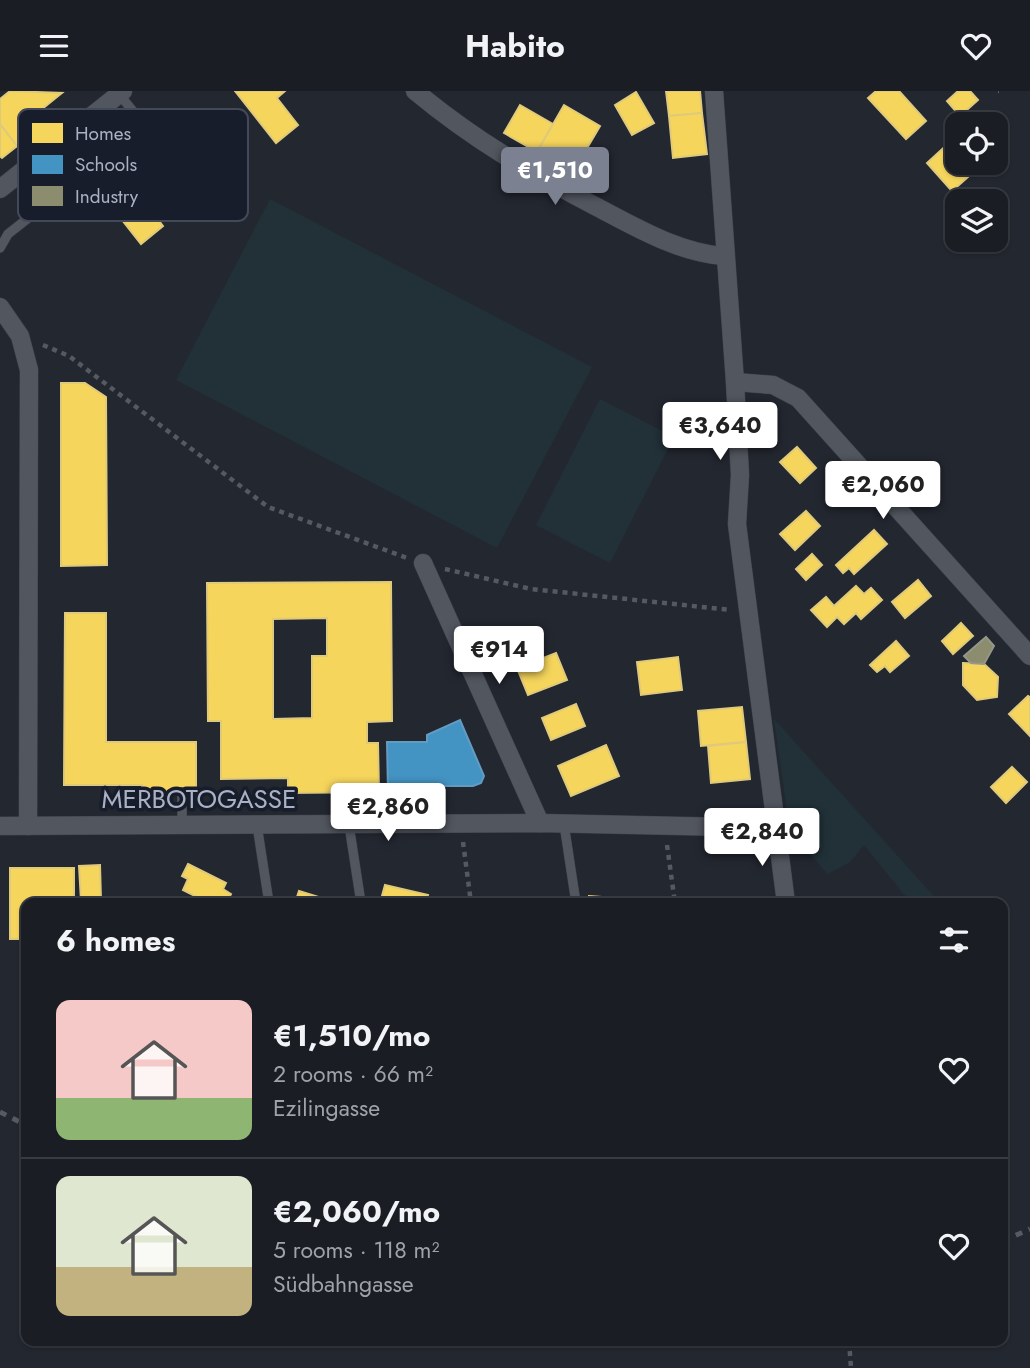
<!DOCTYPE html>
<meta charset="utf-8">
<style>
:root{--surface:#1a1d24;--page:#272a31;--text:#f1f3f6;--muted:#9fa2a6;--line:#383b41;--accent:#7b8190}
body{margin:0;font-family:Jost,sans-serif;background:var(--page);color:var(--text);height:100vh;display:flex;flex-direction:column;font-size:26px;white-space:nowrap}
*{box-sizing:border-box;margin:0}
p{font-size:23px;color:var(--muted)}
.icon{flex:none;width:38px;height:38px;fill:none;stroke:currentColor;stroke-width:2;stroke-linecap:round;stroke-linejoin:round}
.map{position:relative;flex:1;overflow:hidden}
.side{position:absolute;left:21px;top:807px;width:987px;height:448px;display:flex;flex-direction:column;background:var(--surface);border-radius:14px;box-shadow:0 2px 5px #0004,0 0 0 2px var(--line)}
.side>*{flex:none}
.fabs{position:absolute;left:945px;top:21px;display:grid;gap:14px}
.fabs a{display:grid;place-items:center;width:63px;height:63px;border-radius:14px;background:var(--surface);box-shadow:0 2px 5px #0004,0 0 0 2px var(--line);font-size:35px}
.price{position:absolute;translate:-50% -60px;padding:0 16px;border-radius:7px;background:#fff;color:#222;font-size:23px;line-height:46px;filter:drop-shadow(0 2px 4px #0008)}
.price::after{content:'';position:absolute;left:50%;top:42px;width:21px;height:16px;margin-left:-10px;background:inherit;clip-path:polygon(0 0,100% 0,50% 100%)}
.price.selected{background:var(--accent);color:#fff}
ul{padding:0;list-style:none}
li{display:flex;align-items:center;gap:21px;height:175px;padding:0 35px}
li+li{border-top:2px solid var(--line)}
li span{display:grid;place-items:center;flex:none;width:196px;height:140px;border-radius:14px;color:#555}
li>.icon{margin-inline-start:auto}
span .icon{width:84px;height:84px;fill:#fffc;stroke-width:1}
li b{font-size:30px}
h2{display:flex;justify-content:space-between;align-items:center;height:84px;padding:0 35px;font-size:30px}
header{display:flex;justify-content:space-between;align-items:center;height:91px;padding:0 35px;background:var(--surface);font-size:32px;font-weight:700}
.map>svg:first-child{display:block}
.green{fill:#213137}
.homes{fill:#f6d55c;stroke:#dfca7b;stroke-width:2;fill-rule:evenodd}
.schools{fill:#4393c3;stroke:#629cc3;stroke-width:2}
.industry{fill:#8c8c6e;stroke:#959788;stroke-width:2}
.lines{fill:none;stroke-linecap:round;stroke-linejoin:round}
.lane-casing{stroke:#40434b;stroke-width:10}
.street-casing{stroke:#40434b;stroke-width:19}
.path{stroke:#555a62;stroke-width:4.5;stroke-dasharray:5 5;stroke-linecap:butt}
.lane{stroke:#52565f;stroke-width:9}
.street{stroke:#52565f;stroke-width:18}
.rail{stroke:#565a62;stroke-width:5;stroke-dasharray:7 7;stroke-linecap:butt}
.labels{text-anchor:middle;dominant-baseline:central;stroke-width:7;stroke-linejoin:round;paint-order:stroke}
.street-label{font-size:26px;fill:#aab1c4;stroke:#171d2a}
.key{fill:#171d2a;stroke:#434958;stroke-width:2}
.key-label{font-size:19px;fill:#aab1c4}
</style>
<header><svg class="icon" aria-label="menu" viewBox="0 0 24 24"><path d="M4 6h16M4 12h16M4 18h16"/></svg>Habito<svg class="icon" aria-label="heart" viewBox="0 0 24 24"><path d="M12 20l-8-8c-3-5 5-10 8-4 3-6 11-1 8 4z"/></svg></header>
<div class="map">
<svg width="1030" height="1277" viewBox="0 0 1030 1277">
<rect width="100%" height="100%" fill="#232730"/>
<g class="green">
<path d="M 270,108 L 592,276 L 497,457 L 176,289 Z"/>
<path d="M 600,308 L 674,346 L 610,472 L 536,434 Z"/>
<path d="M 774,628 L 940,812 L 911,812 L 864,754 L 850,771 L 828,783 L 790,741 Z"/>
</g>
<g class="homes">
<path d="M 10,0 L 62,2 L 21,35 L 29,45 L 17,55 L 0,33 L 0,8 Z"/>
<path d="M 235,0 L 285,0 L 277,7 L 298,34 L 276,52 Z"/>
<path d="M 666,0 L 700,0 L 702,22 L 669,25 Z"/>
<path d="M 876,0 L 899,0 L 926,30 L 906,48 L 868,7 Z"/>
<path d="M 958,0 L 970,0 L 978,9 L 960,25 L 947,10 Z"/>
<path d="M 636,1 L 654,32 L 632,44 L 615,14 Z"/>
<path d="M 520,14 L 553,33 L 537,61 L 504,42 Z"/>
<path d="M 564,14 L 600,35 L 573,81 L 537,61 Z"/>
<path d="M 702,22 L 707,63 L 673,67 L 669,25 Z"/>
<path d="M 0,33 L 17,55 L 2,67 L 0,65 Z"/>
<path d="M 951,50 L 957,58 L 957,72 L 970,72 L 976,79 L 952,100 L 927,72 Z"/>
<path d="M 180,52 L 214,96 L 197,109 L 181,88 L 147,114 L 163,135 L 141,153 L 107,110 Z"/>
<path d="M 61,292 L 85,292 L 106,306 L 107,474 L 61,475 Z"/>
<path d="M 797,356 L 816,377 L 800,392 L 780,371 Z"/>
<path d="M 806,420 L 820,435 L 795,459 L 780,443 Z"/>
<path d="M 874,439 L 887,453 L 854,483 L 849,477 L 843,482 L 836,474 Z"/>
<path d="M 812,463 L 822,474 L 806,489 L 796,478 Z"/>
<path d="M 918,489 L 931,505 L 905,527 L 892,511 Z"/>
<path d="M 391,491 L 392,630 L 367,631 L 367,652 L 378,652 L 379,701 L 288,702 L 288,687 L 221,688 L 221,630 L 208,630 L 207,492 ZM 327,527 L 327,565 L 312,565 L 312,627 L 273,628 L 273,528 Z"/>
<path d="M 856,495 L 864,503 L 871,497 L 882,509 L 861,528 L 856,522 L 844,533 L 837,526 L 827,536 L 811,519 L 826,506 L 834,515 Z"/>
<path d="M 65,522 L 106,522 L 106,651 L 196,651 L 196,701 L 142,701 L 142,694 L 64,694 Z"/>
<path d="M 961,532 L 973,545 L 953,563 L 942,550 Z"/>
<path d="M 896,550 L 909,565 L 890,581 L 885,575 L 877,581 L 870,574 Z"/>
<path d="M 556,562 L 567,589 L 528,604 L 517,577 Z"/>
<path d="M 678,566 L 682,599 L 641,604 L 637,571 Z"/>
<path d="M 963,572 L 984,573 L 998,586 L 997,606 L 977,609 L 963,594 Z"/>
<path d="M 1028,605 L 1030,606 L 1030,645 L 1009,623 Z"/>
<path d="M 576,613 L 585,635 L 551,649 L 542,627 Z"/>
<path d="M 742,616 L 746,651 L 701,655 L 698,620 Z"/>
<path d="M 746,651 L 750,688 L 711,692 L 708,655 Z"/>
<path d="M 606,654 L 619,685 L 571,705 L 558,675 Z"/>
<path d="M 1012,676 L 1027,691 L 1006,712 L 991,696 Z"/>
<path d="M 188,773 L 226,792 L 223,798 L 231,803 L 226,812 L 209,812 L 183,799 L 188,788 L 182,785 Z"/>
<path d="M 100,774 L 101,809 L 81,810 L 79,775 Z"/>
<path d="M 10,777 L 74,777 L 74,812 L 26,812 L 26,848 L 10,848 Z"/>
<path d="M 385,794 L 428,804 L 426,812 L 380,812 Z"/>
<path d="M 299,800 L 328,809 L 327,812 L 295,812 Z"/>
<path d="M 589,805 L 627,808 L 627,812 L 589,812 Z"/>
</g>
<path class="schools" d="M 460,629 L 484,685 L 481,692 L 473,695 L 427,695 L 428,701 L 388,701 L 387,651 L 427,651 L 427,644 Z"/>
<path class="industry" d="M 986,546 L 994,555 L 984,573 L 971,572 L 964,565 Z"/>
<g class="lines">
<defs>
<g id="lane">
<path d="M 0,157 L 8,143 L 145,35 L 119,3"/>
<path d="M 564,733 L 576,812"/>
<path d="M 182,734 L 182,701"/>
<path d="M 257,734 L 269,812"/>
<path d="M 349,734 L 361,812"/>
</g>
<g id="street">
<path d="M 415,0 C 474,49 528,80 595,115 C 635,136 679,162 724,165"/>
<path d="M 714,0 L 735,291 L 740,384 L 737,433 L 786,812"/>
<path d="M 0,98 L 123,0"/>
<path d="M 0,216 L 20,245 L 29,279 L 28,735"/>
<path d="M 735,291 L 773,294 L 798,307 L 1030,565"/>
<path d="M 423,472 L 540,732"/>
<path d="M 0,735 L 540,732 L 775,737"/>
</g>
</defs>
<use href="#lane" class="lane-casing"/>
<use href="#street" class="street-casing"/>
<g class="path">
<path d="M 998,0 L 999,0"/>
<path d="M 43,254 L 69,265 L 268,416 L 407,467"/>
<path d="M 445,478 L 531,498 L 731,519"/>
<path d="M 463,751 L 471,812"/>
<path d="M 667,754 L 675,812"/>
<path d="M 849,1250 L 851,1277"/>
</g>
<use href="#lane" class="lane"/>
<use href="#street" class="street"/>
<g class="rail">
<path d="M 0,1021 L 26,1034"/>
<path d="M 1003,1150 L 1030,1138"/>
</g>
</g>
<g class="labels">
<g class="street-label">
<text x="199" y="708">MERBOTOGASSE</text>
</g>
</g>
<rect x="18" y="18" width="230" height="112" rx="10" class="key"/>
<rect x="32" y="32" width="31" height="20" fill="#f6d55c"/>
<rect x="32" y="64" width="31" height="19" fill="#4393c3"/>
<rect x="32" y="95" width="31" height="20" fill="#8c8c6e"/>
<g class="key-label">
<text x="75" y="49">Homes</text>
<text x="75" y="80">Schools</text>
<text x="75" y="112">Industry</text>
</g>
</svg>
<div class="fabs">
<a><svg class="icon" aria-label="locate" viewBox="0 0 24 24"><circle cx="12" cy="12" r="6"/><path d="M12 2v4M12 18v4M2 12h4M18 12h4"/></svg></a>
<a><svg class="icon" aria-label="layers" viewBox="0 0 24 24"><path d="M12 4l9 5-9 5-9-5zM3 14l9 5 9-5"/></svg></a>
</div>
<b class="price selected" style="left:555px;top:116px">€1,510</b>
<b class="price" style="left:720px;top:371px">€3,640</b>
<b class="price" style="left:883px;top:430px">€2,060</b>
<b class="price" style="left:499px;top:595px">€914</b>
<b class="price" style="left:388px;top:752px">€2,860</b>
<b class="price" style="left:762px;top:777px">€2,840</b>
<section class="side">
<h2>6 homes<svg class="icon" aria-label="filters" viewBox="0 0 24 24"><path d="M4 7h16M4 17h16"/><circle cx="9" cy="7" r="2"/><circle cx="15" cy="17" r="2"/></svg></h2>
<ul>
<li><span style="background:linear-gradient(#f6c9c9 70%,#8fb573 0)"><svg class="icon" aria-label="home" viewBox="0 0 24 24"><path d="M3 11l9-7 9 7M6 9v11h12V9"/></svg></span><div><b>€1,510/mo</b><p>2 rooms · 66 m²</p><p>Ezilingasse</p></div><svg class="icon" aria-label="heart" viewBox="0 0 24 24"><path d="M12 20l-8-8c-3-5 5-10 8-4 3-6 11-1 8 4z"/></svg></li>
<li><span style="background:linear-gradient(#dfe7d0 65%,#c2b280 0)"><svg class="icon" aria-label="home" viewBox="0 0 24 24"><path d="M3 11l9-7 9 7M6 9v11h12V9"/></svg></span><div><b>€2,060/mo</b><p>5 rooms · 118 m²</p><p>Südbahngasse</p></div><svg class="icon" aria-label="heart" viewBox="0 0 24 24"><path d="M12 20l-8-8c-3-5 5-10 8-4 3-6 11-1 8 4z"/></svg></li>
</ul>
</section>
</div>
